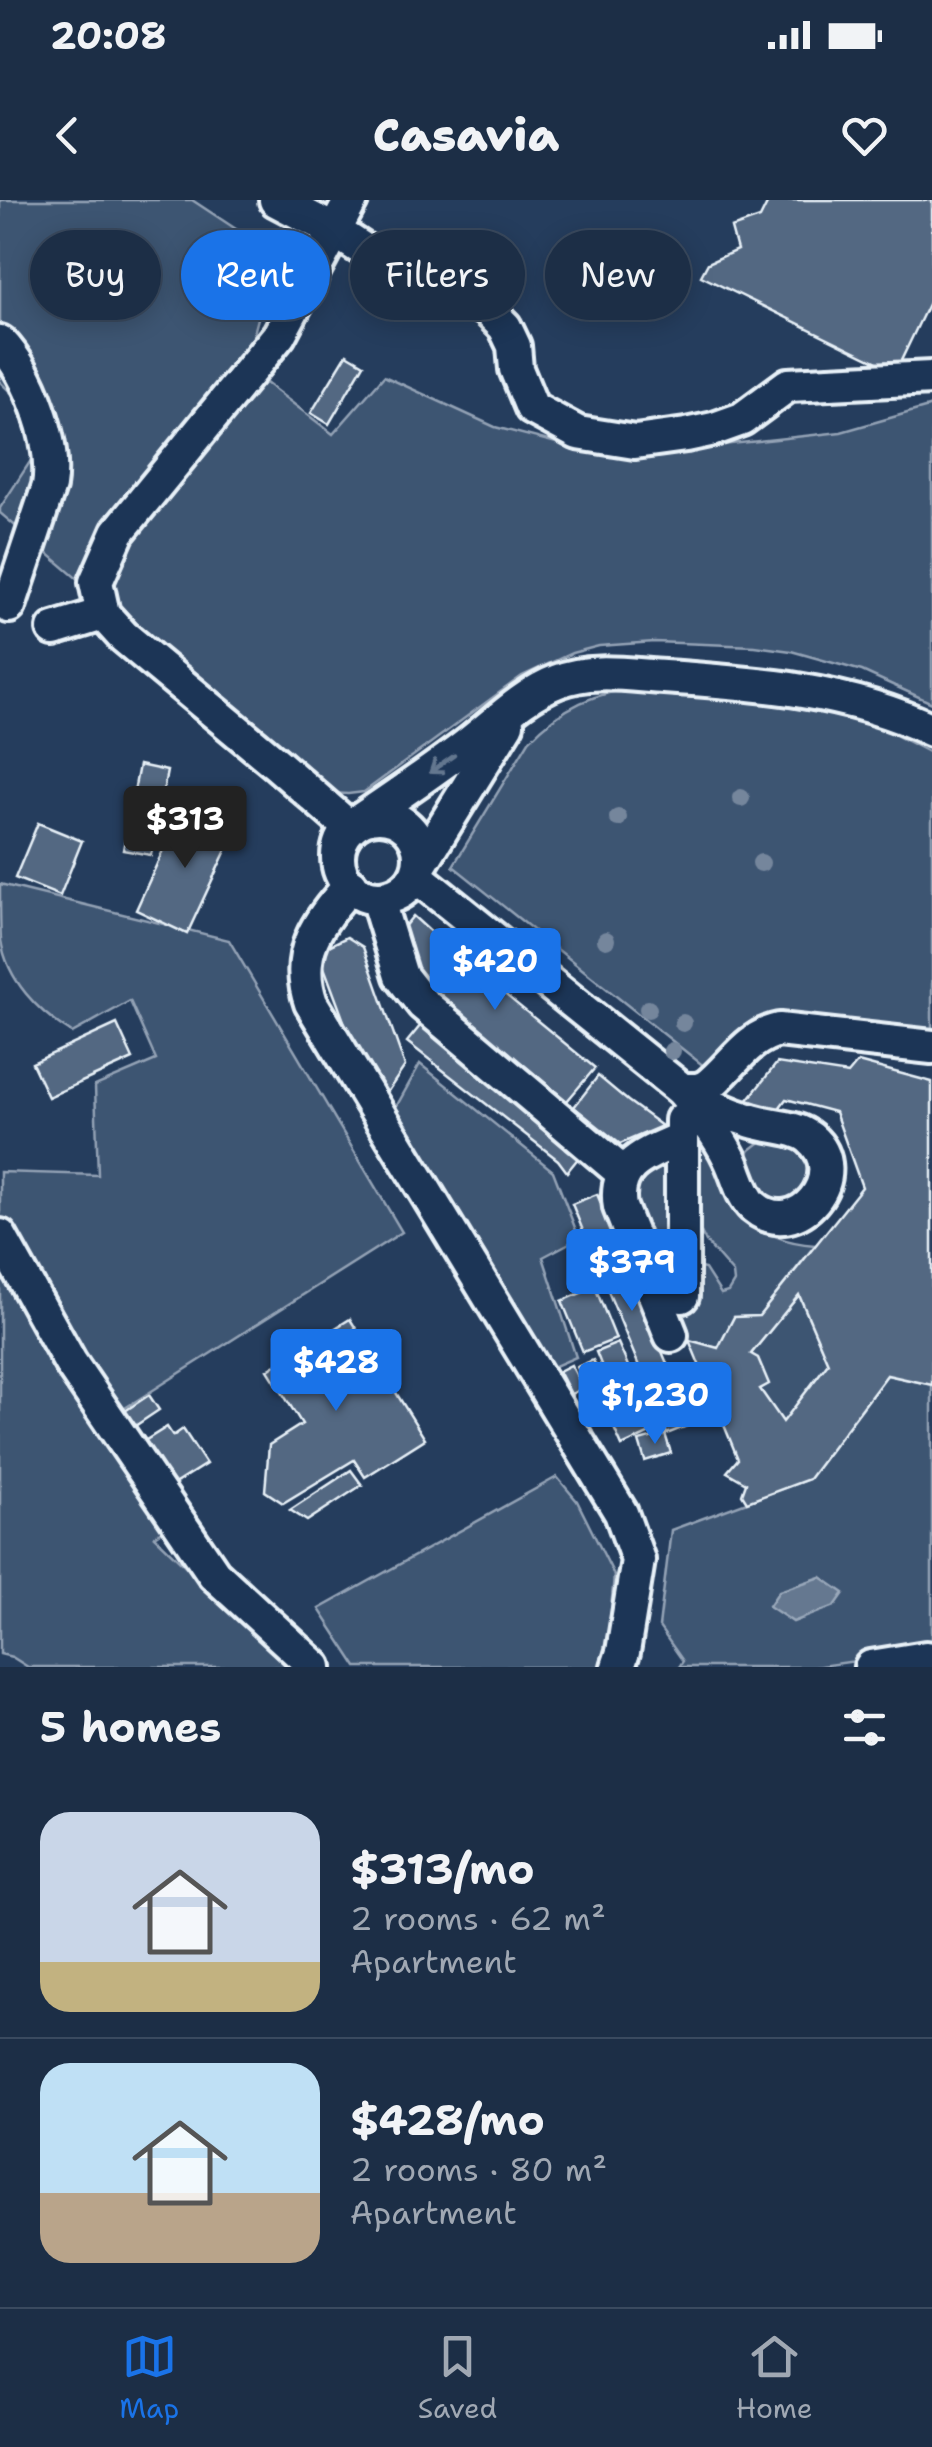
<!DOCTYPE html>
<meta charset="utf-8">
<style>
:root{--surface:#1c2e46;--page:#293a51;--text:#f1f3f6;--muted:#a0a8b3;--line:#3a4a5f;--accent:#1a73e8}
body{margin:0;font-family:"Shantell Sans",sans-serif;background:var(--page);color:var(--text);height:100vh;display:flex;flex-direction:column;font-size:38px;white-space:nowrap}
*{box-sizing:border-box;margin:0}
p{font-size:32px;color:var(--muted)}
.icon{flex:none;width:55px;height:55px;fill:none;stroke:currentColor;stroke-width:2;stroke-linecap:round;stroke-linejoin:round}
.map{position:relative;height:1467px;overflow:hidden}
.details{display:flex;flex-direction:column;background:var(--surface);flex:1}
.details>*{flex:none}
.top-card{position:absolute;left:30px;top:30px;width:872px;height:90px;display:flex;gap:20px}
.price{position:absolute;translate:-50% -85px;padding:0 22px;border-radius:10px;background:var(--accent);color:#fff;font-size:32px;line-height:65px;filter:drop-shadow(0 2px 5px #0008)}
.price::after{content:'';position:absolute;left:50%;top:60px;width:30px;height:22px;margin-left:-15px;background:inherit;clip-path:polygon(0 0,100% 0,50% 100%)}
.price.current{background:#222;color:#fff}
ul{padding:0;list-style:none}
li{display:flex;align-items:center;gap:30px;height:250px;padding:0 40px}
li+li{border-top:2px solid var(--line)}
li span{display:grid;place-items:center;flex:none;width:280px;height:200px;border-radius:30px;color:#555}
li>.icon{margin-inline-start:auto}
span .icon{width:120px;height:120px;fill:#fffc;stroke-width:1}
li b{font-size:42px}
h2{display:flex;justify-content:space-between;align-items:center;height:120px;padding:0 40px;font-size:42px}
.tag{padding:0 35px;border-radius:45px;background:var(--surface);box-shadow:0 5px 25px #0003,0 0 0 2px var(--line);font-size:35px;line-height:90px}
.tag.current{background:var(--accent);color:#fff}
.status{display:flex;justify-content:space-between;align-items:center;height:70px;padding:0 50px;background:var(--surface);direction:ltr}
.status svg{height:28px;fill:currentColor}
header{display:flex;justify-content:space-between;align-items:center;height:130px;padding:0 40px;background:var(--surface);font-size:45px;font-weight:800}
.dock{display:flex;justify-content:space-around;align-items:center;height:140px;border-top:2px solid var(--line);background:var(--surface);font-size:28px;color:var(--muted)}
.dock a{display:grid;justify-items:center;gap:5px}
.dock .current{color:var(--accent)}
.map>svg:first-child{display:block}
.green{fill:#3e5472;stroke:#93a2b5;stroke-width:2.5}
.water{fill:#657890;stroke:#99a8ba;stroke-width:2.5}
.building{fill:#536782;stroke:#e8f1f8;stroke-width:2.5;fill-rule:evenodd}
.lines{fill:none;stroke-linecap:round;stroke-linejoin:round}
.minor-casing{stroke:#e8f1f8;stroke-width:40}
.minor{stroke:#1d3557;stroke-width:32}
.tree{fill:#74869c}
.oneway{stroke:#64778f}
</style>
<div class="status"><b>20:08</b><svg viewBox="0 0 49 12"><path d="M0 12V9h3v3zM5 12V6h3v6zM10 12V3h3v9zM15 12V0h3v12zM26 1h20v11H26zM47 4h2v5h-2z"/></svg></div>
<header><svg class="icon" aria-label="back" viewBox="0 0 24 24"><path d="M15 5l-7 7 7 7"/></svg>Casavia<svg class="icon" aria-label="heart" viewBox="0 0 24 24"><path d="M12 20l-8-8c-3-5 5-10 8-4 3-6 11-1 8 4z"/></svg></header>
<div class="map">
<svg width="932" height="1467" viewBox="0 0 932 1467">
<rect width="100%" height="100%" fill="#253d5d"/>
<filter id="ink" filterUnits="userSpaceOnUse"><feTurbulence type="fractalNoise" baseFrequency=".01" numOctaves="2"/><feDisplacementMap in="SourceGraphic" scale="20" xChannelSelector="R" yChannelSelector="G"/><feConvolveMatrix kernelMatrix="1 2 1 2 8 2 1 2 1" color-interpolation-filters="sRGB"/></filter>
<g filter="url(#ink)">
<g class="green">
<path d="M 0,0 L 192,0 L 245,35 L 261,107 L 245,167 L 333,234 L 384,176 L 495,227 L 610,257 L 841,232 L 932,206 L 932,503 L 862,471 L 791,451 L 755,446 L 654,442 L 599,446 L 572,453 L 522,476 L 364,592 L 348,594 L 332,593 L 268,541 L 0,313 L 0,308 L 50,231 L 0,182 Z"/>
<path d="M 642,488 L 812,507 L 872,523 L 932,554 L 932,834 L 774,820 L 752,820 L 710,871 L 453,666 L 529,541 C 561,507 596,491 642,488 Z"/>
<path d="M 0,684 L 229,740 L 402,1032 L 117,1213 L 186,1316 L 154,1336 L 290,1467 L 28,1467 L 12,1457 L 0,1454 L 0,972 L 98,975 L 95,886 L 156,860 L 130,801 L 72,833 C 38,812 7,780 1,740 C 0,722 0,702 0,684 Z"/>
<path d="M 420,864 L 553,971 L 579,1038 L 543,1057 L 576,1157 L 553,1167 L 395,909 Z"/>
<path d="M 694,925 L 744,1016 C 765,1035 787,1043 815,1045 L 759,1116 L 734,1117 L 718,1148 L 677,1139 L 631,988 L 656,964 L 670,966 L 681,1106 L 685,1112 L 694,1070 L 696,1067 L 705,1069 L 721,1094 L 728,1092 L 734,1082 L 733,1073 L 706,1042 L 691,1012 Z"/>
<path d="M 767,937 L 807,949 L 812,980 L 790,1003 L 759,998 L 745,960 L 750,950 Z"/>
<path d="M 799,1095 L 828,1163 L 783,1222 L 760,1189 L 768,1184 L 758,1159 L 751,1154 Z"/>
<path d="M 887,1175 L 932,1185 L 932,1450 L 814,1467 L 679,1467 L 683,1461 L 659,1427 L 671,1330 L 809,1279 Z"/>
<path d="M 557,1277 L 577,1301 L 614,1375 L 610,1422 L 600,1467 L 357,1467 L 319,1409 Z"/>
</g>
<path class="water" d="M 821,1377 L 844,1393 L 835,1406 L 793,1422 L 769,1406 L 779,1391 Z"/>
<g class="building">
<path d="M 769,0 L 932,0 L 932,96 L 896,171 L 701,76 L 708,63 L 737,50 L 731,28 L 760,18 Z"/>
<path d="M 347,154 L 364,164 L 329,224 L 311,213 Z"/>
<path d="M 139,565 L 167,571 L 151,655 L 123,650 Z"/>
<path d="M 182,609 L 234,633 L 187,734 L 136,710 Z"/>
<path d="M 38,623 L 82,641 L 60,696 L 15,678 Z"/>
<path d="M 413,716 L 446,746 L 595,868 L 567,901 L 419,779 L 403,728 Z"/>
<path d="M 347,737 L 363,747 L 405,866 L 382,900 L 366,880 L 318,751 Z"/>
<path d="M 425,820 L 584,951 L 567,972 L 558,960 L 407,842 Z"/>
<path d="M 117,824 L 133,859 L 48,897 L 32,863 Z"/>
<path d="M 858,862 L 932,882 L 932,1185 L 887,1175 L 809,1279 L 747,1302 L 742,1294 L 746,1283 L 727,1272 L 738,1259 L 689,1140 L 718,1148 L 734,1117 L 759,1116 L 862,987 L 835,912 L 786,899 L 771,919 L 746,911 L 747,901 L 777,863 L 848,874 ZM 799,1095 L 828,1163 L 783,1222 L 760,1189 L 769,1184 L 758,1158 L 751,1154 Z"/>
<path d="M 598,876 L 628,901 L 662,926 L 620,944 L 574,907 Z"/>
<path d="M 597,994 L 692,1224 L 667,1234 L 572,1004 Z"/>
<path d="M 595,1087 L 616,1139 L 583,1152 L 562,1101 Z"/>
<path d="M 350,1119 L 425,1239 L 365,1277 L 354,1260 L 283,1303 L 265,1291 L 269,1245 L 302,1224 L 268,1170 Z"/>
<path d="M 618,1143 L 631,1173 L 608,1182 L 596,1152 Z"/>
<path d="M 593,1160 L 607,1188 L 591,1196 L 577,1167 Z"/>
<path d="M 571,1165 L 583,1188 L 571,1194 L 559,1171 Z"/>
<path d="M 635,1179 L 659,1229 L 622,1246 L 611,1221 L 627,1213 L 616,1188 Z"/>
<path d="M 149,1195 L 159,1210 L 135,1226 L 125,1211 Z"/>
<path d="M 167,1227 L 173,1236 L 183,1229 L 206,1264 L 171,1286 L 143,1242 Z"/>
<path d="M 665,1234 L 671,1253 L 645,1261 L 639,1241 Z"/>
<path d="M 351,1270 L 362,1285 L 307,1321 L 290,1310 Z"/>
</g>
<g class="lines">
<defs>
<g id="minor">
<path d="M 276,0 L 335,31 L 402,75 L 459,96 L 487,109 L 505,127 L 514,146 L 516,169 L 532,208 L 578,233 L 635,242 L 686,235 L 714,229 L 742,219 L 788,185 L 932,178"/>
<path d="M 0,142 C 30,173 56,243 49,286 L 9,406"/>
<path d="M 54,429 L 103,414"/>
<circle cx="379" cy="657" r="41"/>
<path d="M 359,621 C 393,598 427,575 459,551 C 491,528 521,495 558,481 C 591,468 630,475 664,477 C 755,483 849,490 932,530"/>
<path d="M 350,628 L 278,565 L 123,436 L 103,414 L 96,382 L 118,332 L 279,135 L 351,0"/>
<path d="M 420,665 L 507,524"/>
<path d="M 416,676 L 682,890 L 698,890 L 706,887 C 732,867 746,837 779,830 L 932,847"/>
<path d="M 351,685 C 317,721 294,754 311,803 L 621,1313 L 638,1360 L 623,1452 L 618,1467"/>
<path d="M 377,698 L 401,776 L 423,804 L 624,974"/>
<path d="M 682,890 C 704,903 727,914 752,921 C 770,927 796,926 810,938 C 853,974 797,1043 754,1007 C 741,995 738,975 730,959 C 718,934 700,912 682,890 Z"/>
<path d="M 0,1036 L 70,1162 L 214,1374 L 315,1467"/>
<path d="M 682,1096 L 682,920"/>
<path d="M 671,1135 L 620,1007 C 612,962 650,953 682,938"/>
<path d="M 871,1467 L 926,1458 L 932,1459"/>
</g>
</defs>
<use href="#minor" class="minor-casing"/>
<use href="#minor" class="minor"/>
</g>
<g class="tree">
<circle cx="741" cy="598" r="9"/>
<circle cx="618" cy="618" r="9"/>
<circle cx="761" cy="663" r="9"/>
<circle cx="606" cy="740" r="9"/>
<circle cx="648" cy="809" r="9"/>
<circle cx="683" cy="823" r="9"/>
<circle cx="672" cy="851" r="9"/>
</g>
<defs><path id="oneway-shaft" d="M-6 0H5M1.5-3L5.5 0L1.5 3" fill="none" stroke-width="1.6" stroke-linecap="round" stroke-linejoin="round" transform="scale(2.5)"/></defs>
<use class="oneway" href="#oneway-shaft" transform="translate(442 564) rotate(145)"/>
</g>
</svg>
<b class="price current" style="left:185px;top:671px">$313</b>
<b class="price" style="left:495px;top:813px">$420</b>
<b class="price" style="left:632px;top:1114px">$379</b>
<b class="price" style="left:336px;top:1214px">$428</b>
<b class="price" style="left:655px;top:1247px">$1,230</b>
<div class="top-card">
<a class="tag">Buy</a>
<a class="tag current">Rent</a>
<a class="tag">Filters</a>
<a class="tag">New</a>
</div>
</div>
<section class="details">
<h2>5 homes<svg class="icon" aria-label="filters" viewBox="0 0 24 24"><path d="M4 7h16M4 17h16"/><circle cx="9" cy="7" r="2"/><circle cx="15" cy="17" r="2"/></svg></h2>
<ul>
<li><span style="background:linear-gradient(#c9d6e8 75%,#c2b280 0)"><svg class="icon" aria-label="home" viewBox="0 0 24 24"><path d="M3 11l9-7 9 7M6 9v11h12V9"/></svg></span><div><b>$313/mo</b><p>2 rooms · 62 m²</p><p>Apartment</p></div></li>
<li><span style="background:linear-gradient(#bfe0f5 65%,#b9a48a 0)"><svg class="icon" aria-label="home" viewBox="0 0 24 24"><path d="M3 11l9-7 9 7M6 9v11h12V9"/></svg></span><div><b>$428/mo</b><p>2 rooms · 80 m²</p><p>Apartment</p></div></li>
</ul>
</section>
<nav class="dock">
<a class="current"><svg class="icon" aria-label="map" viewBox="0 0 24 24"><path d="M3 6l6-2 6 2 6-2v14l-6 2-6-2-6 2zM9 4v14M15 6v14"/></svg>Map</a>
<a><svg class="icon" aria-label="saved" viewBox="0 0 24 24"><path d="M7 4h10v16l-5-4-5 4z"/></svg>Saved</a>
<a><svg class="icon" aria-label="home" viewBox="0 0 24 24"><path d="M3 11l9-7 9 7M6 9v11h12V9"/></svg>Home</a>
</nav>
